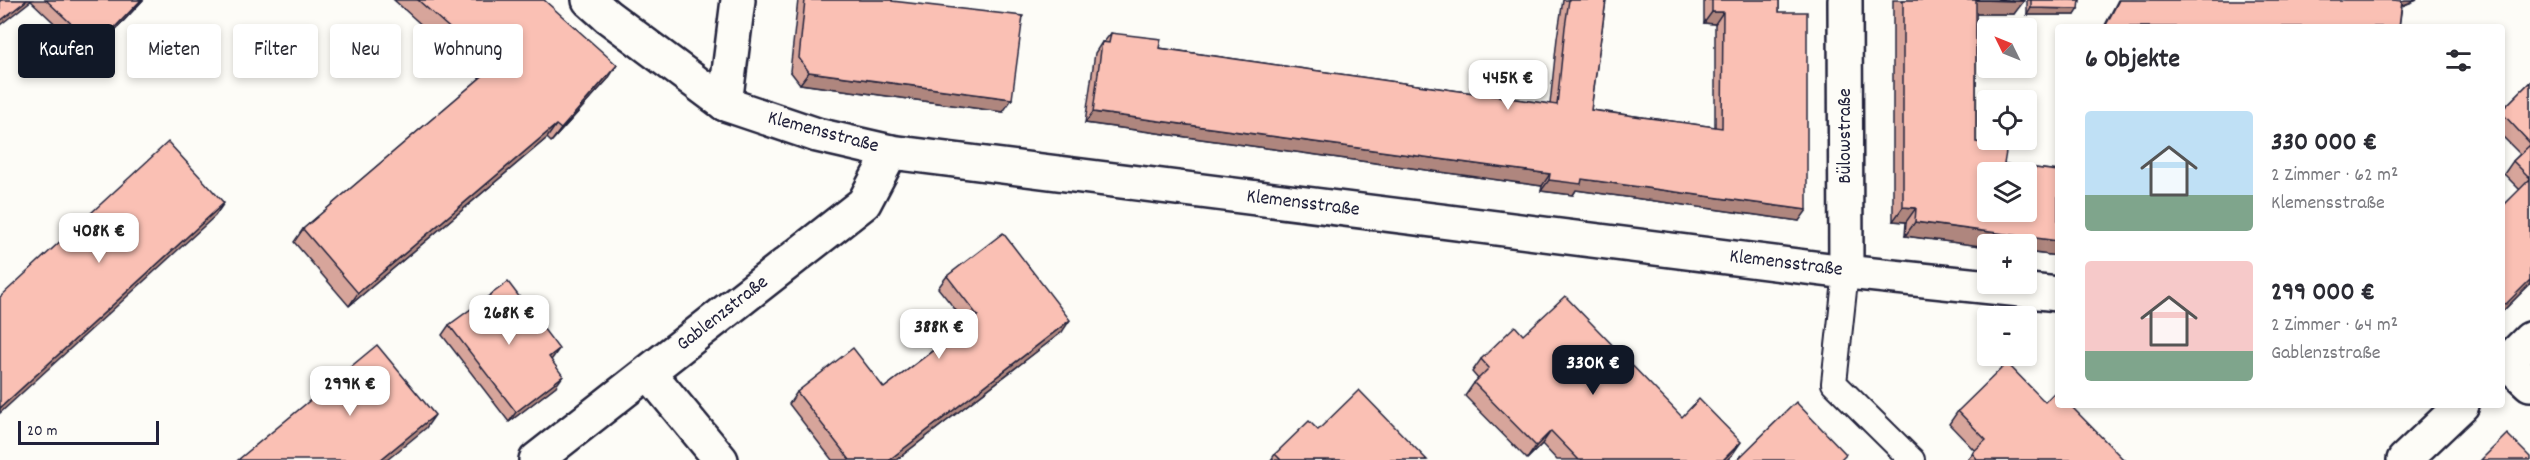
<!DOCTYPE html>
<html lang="de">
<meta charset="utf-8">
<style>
:root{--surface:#fff;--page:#f7f7f7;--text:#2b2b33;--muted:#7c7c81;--accent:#111827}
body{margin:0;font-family:Dekko,sans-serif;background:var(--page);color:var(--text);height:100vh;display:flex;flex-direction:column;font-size:22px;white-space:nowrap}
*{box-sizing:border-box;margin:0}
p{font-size:20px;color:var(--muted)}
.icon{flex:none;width:33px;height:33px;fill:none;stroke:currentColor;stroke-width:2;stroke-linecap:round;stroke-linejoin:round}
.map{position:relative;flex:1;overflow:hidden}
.side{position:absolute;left:2055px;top:24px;width:450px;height:384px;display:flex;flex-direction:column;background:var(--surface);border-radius:6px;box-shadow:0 3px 9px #0003}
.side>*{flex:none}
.banner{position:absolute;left:18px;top:24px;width:570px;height:54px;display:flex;gap:12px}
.needle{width:39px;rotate:313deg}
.tools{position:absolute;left:1977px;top:18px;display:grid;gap:12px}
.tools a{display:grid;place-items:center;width:60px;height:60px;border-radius:6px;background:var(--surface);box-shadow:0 3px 9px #0003;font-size:30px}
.scale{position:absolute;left:18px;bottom:15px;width:141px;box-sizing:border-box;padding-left:6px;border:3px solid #22223b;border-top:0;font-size:16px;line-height:21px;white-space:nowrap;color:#22223b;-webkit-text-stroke:4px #fdfcf7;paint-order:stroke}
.price{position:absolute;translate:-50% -51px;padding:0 14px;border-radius:12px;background:#fff;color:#222;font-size:20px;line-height:39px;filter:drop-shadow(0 2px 3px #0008)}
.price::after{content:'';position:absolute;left:50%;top:36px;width:18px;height:14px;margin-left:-9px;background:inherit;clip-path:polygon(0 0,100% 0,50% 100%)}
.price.on{background:var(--accent);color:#fff}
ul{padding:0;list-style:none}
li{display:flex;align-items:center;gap:18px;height:150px;padding:0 30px}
li span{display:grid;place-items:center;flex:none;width:168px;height:120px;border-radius:6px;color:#555}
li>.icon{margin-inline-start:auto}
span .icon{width:72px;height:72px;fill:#fffc;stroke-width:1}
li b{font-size:26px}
h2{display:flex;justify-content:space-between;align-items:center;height:72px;padding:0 30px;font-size:26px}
.pill{padding:0 21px;border-radius:6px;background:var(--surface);box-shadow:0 3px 9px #0003;font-size:21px;line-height:54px}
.pill.on{background:var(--accent);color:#fff}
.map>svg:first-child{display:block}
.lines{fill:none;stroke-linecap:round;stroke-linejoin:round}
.lane-casing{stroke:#22223b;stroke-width:28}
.street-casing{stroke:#22223b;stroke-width:38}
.lane{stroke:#fdfcf7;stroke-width:24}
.street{stroke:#fdfcf7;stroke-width:33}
.wall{fill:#d7a59b;stroke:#22223b;stroke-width:1.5}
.shaded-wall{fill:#af867e;stroke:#22223b;stroke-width:1.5}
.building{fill:#fac0b4;stroke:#22223b;stroke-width:1.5;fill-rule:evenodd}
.labels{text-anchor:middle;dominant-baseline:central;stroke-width:4.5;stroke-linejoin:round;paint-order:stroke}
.street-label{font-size:20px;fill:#22223b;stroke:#fdfcf7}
</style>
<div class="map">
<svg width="2530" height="460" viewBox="0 0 2530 460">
<rect width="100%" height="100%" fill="#fdfcf7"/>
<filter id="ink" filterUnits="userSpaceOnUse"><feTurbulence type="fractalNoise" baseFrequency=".0167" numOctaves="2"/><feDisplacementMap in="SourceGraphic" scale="12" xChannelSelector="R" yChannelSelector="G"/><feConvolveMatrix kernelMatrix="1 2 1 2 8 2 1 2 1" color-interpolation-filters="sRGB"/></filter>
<g filter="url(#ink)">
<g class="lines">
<defs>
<path id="lane" d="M 1846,272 L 1834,383 L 1912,460"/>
<g id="street">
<path d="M 589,0 L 607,16 L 725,104 L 817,135 L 891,152 L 1846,272 L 2058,294"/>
<path d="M 1845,0 L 1846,272"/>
<path d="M 725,104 L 738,0"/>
<path d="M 2502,358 L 2530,384"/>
<path d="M 2502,367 L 2530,339"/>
<path d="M 649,373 L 721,460"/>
<path d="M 536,460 L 864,203 L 891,152"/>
<path d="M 2404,460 L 2462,405"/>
</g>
</defs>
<use href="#lane" class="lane-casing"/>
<use href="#street" class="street-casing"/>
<use href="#lane" class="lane"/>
<use href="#street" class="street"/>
</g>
<g class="wall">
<path d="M 0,0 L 143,0 L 90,57 L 31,1 Z"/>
<path d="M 394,0 L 544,0 L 608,79 L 551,142 L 547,138 L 349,306 L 294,242 L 303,229 L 480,78 Z"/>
<path d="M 798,0 L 892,0 L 892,1 L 1003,112 L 800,84 L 790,71 Z"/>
<path d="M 1563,0 L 1606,0 L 1591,110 L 1715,127 L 1715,24 L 1704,23 L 1704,0 L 1779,0 L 1779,12 L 1799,221 L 1576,190 L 1573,195 L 1541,191 L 1542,186 L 1085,123 L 1095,53 L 1102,42 L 1104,42 L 1111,33 L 1159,48 L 1550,104 L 1557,38 Z"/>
<path d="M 1893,0 L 2023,0 L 2014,14 L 1976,14 L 1976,142 L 2004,164 L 2058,171 L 2058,256 L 2026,252 L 2026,244 L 1988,244 L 1988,247 L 1905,236 L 1906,222 L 1893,221 Z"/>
<path d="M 2027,0 L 2080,0 L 2075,15 L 2027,15 Z"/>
<path d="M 2118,0 L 2399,1 L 2417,0 L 2402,6 L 2399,27 L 2104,27 Z"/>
<path d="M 2530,82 L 2530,284 L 2502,312 L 2502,207 L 2520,190 L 2504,174 L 2513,161 L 2520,154 L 2502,136 L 2502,110 Z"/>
<path d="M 947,276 L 1062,332 L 896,460 L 832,460 L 789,404 L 797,392 L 884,388 L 967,324 L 938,288 Z"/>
<path d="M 449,325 L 551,360 L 556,386 L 509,422 L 442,335 Z"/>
<path d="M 1523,335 L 1682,417 L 1732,455 L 1727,460 L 1557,460 L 1542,444 L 1527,459 L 1465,396 L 1474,383 L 1478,379 L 1472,372 L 1481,359 Z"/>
<path d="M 2045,402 L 2124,460 L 1967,460 L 1975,451 L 1949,424 L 1958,411 Z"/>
<path d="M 1318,430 L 1427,460 L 1271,460 L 1275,454 Z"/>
</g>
<g class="shaded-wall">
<path d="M 27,0 L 32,0 L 0,25 L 0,21 Z"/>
<path d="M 141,0 L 143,0 L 90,57 L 96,47 Z"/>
<path d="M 1976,0 L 2024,1 L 2014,14 L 1967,14 Z"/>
<path d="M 2405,0 L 2417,0 L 2398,7 L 2402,1 Z"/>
<path d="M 2031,8 L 2079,9 L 2075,15 L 2027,15 Z"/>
<path d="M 1712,12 L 1723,12 L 1715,24 L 1704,23 Z"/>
<path d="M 617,65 L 608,79 L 551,142 L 561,129 Z"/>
<path d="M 809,72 L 1012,99 L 1003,112 L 800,84 Z"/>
<path d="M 1093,112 L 1550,174 L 1542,186 L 1085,123 Z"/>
<path d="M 556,125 L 547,138 L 349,306 L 358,293 Z"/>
<path d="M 1582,179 L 1807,210 L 1799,221 L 1576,190 L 1573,195 L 1541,191 L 1549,180 Z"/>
<path d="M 224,203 L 215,216 L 0,413 L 0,408 Z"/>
<path d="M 1903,207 L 1916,208 L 1906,222 L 1893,221 Z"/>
<path d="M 1915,222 L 2058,241 L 2058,256 L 2026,252 L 2026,244 L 1988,244 L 1988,247 L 1905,236 Z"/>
<path d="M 2530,280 L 2530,284 L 2502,312 L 2502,303 Z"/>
<path d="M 1070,320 L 1062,332 L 896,460 L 889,460 Z"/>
<path d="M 559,349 L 552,359 L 542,367 L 549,357 Z"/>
<path d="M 563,376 L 556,386 L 509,422 L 516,412 Z"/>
<path d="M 435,415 L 426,428 L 387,460 L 380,460 Z"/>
<path d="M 1551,431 L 1542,444 L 1527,459 L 1536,446 Z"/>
<path d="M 1741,442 L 1732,455 L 1727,460 L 1723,460 Z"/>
</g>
<g class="building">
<path d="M 0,0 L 27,0 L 0,21 Z"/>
<path d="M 46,0 L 141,0 L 96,47 Z"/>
<path d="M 418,0 L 544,0 L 617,65 L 561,129 L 556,125 L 358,293 L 303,229 L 493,67 Z"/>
<path d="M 805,0 L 892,0 L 892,1 L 1023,16 L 1012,99 L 809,72 L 799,58 Z"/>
<path d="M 1569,0 L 1606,0 L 1591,110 L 1722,128 L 1723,12 L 1712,12 L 1712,0 L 1779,0 L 1779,12 L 1807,12 L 1807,210 L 1582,179 L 1581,184 L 1549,180 L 1550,174 L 1093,112 L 1102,42 L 1109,43 L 1111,33 L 1161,39 L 1159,48 L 1557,105 L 1565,27 Z"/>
<path d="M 1903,0 L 2023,0 L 2024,1 L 1976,0 L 1976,142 L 2007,146 L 2004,164 L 2058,171 L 2058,241 L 1915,222 L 1916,208 L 1903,207 ZM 1988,172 L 2026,172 L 2026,212 L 1988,212 Z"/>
<path d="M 2031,0 L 2080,0 L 2079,9 L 2031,8 Z"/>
<path d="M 2119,0 L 2393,0 L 2402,1 L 2399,27 L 2105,27 Z"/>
<path d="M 2530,82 L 2530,143 L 2502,113 L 2502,110 Z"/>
<path d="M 168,142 L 224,203 L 0,408 L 0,297 Z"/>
<path d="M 2530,145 L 2530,178 L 2513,161 Z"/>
<path d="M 2530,179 L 2530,280 L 2506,304 L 2502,303 L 2502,207 Z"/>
<path d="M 1003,233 L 1070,320 L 889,460 L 850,460 L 797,392 L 853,348 L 884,388 L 978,316 L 947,276 Z"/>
<path d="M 508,282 L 559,349 L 549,357 L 563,376 L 516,412 L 449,325 Z"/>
<path d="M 1565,296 L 1682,417 L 1699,399 L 1741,442 L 1723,460 L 1579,460 L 1551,431 L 1536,446 L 1474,383 L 1489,368 L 1481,359 L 1515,326 L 1523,335 Z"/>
<path d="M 377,345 L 435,415 L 380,460 L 238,460 Z"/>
<path d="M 2007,363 L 2045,402 L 2056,391 L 2058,392 L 2058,405 L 2070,405 L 2124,460 L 1978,460 L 1972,453 L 1986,440 L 1958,411 Z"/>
<path d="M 1359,390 L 1427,460 L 1281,460 L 1275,454 L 1309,421 L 1318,430 Z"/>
<path d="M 1796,402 L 1846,454 L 1840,460 L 1737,460 Z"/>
<path d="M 2507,434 L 2530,457 L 2530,460 L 2481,460 Z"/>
</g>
</g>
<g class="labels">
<g class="street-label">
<text transform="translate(823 133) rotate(15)">Klemensstraße</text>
<text transform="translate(1846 136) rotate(-90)">Bülowstraße</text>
<text transform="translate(1303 204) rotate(7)">Klemensstraße</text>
<text transform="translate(1786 264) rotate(7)">Klemensstraße</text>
<text transform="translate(723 314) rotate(-38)">Gablenzstraße</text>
</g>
</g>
</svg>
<div class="tools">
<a><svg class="needle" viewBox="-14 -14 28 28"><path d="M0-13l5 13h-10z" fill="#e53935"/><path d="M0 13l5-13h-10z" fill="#7c7c81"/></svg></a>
<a><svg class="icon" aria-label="locate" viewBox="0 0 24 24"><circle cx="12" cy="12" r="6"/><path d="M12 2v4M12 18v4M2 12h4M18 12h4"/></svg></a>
<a><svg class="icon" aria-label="layers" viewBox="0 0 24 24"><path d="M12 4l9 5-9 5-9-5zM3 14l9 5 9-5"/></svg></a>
<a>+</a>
<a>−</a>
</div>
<div class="scale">20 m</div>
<b class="price" style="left:1508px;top:111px">445K €</b>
<b class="price" style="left:99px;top:264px">408K €</b>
<b class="price" style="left:509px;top:346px">268K €</b>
<b class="price" style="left:939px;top:360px">388K €</b>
<b class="price on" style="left:1593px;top:396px">330K €</b>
<b class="price" style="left:350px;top:417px">299K €</b>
<div class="banner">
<a class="pill on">Kaufen</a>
<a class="pill">Mieten</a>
<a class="pill">Filter</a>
<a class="pill">Neu</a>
<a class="pill">Wohnung</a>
</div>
<section class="side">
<h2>6 Objekte<svg class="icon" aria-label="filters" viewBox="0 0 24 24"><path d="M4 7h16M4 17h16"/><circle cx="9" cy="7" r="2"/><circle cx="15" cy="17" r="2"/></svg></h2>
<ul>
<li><span style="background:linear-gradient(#bfe0f5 70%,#7fa58c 0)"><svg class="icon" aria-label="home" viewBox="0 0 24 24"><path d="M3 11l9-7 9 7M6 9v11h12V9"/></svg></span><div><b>330 000 €</b><p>2 Zimmer · 62 m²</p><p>Klemensstraße</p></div></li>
<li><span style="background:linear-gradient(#f6c9c9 75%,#7fa58c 0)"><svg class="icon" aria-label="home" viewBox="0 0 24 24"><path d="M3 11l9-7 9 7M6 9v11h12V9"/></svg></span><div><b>299 000 €</b><p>2 Zimmer · 64 m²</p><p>Gablenzstraße</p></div></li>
</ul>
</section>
</div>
